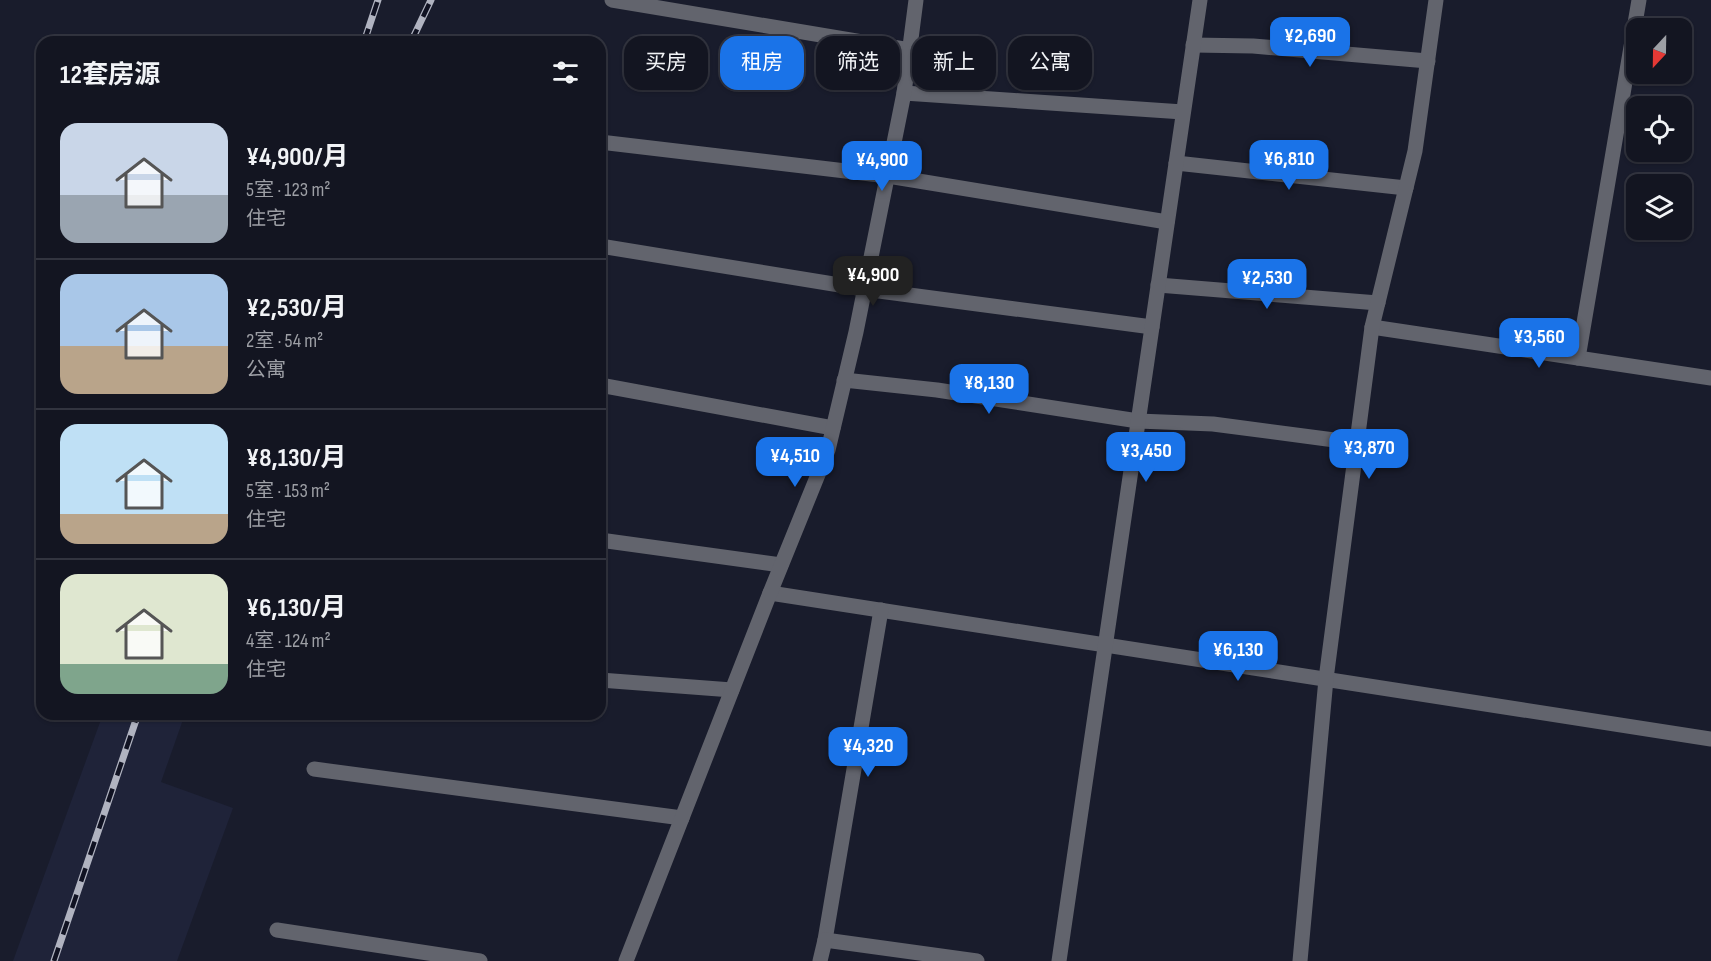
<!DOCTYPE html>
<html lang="zh">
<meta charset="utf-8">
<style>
:root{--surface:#131521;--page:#20222e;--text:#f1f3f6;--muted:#9d9fa5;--line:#32343f;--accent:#1a73e8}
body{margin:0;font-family:"Sofia Sans Condensed","Noto Sans SC",sans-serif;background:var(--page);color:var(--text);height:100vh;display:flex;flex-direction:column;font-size:22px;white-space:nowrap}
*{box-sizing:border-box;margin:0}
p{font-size:20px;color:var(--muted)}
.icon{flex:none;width:33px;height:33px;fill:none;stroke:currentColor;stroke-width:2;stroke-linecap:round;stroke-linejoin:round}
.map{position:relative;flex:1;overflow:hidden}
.details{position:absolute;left:36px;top:36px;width:570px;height:684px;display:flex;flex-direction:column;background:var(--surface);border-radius:18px;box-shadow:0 2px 4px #0004,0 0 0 2px var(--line)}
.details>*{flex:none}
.top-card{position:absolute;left:624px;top:36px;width:570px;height:54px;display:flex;gap:12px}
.needle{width:39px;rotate:202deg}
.tools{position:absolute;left:1626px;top:18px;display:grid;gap:12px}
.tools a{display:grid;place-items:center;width:66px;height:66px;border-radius:12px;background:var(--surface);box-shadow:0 2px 4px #0004,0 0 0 2px var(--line);font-size:30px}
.price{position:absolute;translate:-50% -51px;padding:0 14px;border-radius:12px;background:var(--accent);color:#fff;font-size:20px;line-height:39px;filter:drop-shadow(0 2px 3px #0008)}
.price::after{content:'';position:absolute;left:50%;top:36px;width:18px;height:14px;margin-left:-9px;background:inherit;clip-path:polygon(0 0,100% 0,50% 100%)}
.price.active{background:#222;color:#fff}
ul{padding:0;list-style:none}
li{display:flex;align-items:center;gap:18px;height:150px;padding:0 24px}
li+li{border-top:2px solid var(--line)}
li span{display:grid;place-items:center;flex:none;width:168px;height:120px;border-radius:18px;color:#555}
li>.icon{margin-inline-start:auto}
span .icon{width:72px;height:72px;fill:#fffc;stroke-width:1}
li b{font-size:26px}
h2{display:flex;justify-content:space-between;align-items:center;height:72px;padding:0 24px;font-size:26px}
.chip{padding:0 21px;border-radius:18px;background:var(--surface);box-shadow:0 2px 4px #0004,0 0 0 2px var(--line);font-size:21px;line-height:54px}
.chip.active{background:var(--accent);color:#fff}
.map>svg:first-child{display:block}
.built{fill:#1f2339}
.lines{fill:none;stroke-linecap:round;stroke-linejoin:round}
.minor{stroke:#62646d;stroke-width:15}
.rail-casing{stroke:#b0b3c0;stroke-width:7}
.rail{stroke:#101222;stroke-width:4.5;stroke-dasharray:14;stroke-linecap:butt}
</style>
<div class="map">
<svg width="1711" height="961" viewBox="0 0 1711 961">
<rect width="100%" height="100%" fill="#191c2c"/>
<path class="built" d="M 103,714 L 185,714 L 161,782 L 233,808 L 177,961 L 13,961 Z"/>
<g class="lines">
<g class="minor">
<path d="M 612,0 L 910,50"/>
<path d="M 1193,45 L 1253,46 L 1428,61"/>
<path d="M 904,93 L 1183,112"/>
<path d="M 600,142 L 888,176 L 1167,222"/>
<path d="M 1176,163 L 1406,188"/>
<path d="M 600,246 L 864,289 L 1152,327"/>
<path d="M 1158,285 L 1378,303"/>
<path d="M 1372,327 L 1711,378"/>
<path d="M 1578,358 L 1639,0"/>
<path d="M 844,380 L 937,390 L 1138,421 L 1213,424 L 1357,443"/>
<path d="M 600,385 L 833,428"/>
<path d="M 600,540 L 781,565"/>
<path d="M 770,593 L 1711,739"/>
<path d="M 600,680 L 732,690"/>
<path d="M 314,769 L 682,818"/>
<path d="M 277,930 L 480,961"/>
<path d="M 825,940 L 881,610"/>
<path d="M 626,961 L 770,593 L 828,450 L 856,332 L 904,93 L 916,0"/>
<path d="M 820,961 L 825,940 L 977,961"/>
<path d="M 1059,961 L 1200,0"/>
<path d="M 1300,961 L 1326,679 L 1372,327 L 1415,151 L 1436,0"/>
</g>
<defs>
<g id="rail">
<path d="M 364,42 L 378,0"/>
<path d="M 411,42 L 431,0"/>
<path d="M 54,961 L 138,714"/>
</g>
</defs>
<use href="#rail" class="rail-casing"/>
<use href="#rail" class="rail"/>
</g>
</svg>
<div class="tools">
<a><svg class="needle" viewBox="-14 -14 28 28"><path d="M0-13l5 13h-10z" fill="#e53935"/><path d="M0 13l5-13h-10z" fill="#9d9fa5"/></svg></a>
<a><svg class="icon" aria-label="locate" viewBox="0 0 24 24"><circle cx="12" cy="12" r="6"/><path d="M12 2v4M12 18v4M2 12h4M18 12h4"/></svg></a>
<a><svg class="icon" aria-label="layers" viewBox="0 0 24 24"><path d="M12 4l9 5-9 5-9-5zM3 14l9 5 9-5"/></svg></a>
</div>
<b class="price" style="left:1310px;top:68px">¥2,690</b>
<b class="price" style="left:1289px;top:191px">¥6,810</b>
<b class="price" style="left:882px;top:192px">¥4,900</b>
<b class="price active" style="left:873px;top:307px">¥4,900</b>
<b class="price" style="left:1267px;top:310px">¥2,530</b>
<b class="price" style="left:1539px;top:369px">¥3,560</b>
<b class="price" style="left:989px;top:415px">¥8,130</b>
<b class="price" style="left:1369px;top:480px">¥3,870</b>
<b class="price" style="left:1146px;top:483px">¥3,450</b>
<b class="price" style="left:795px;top:488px">¥4,510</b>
<b class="price" style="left:1238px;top:682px">¥6,130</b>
<b class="price" style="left:868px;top:778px">¥4,320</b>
<div class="top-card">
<a class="chip">买房</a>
<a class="chip active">租房</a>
<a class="chip">筛选</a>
<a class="chip">新上</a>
<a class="chip">公寓</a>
</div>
<section class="details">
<h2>12套房源<svg class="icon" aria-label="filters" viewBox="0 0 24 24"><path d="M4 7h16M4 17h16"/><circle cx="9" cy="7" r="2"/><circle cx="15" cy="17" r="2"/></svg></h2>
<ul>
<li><span style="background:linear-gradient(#c9d6e8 60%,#9aa5b1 0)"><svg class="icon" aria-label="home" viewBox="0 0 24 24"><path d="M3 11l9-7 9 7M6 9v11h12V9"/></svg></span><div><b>¥4,900/月</b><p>5室 · 123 m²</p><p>住宅</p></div></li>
<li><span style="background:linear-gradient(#a9c7e8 60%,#b9a48a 0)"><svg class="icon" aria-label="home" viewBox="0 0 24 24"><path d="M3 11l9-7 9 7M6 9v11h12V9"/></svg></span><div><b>¥2,530/月</b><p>2室 · 54 m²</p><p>公寓</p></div></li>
<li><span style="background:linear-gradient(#bfe0f5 75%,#b9a48a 0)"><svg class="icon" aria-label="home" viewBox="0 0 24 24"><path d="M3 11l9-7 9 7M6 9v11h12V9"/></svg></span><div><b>¥8,130/月</b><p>5室 · 153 m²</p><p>住宅</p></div></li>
<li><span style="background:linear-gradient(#dfe7d0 75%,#7fa58c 0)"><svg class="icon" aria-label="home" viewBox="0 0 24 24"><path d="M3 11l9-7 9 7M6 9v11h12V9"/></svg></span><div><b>¥6,130/月</b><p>4室 · 124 m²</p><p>住宅</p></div></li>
</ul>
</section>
</div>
